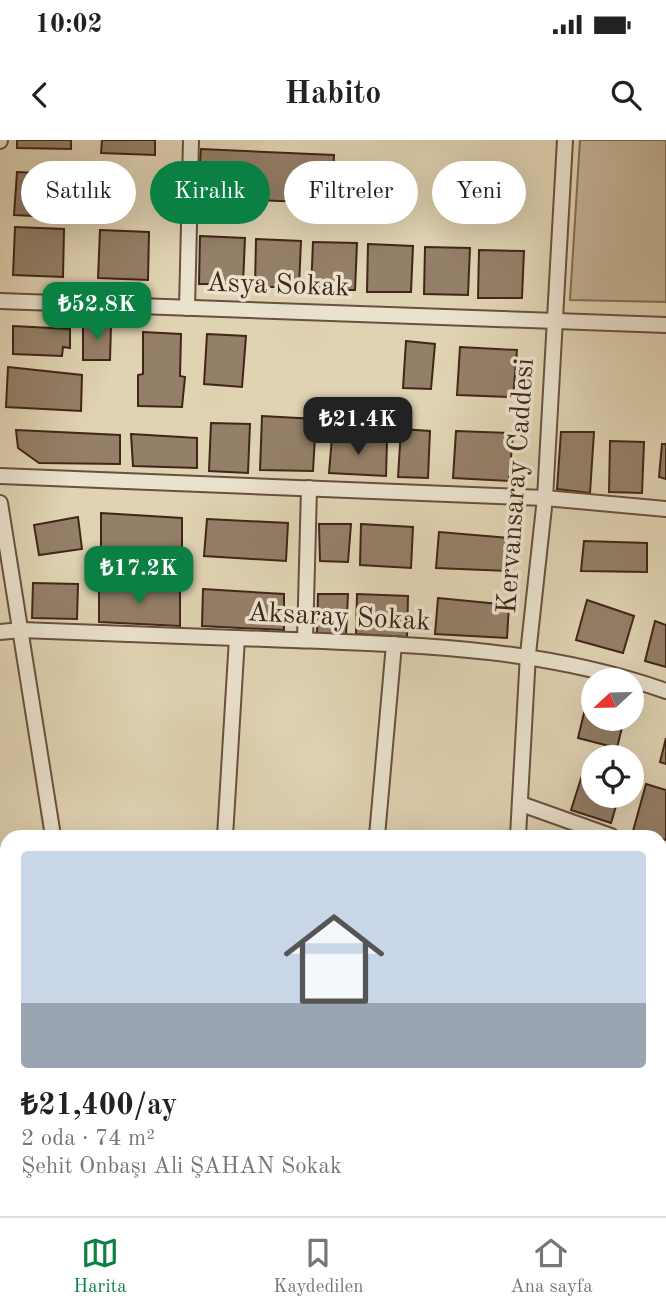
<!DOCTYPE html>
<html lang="tr">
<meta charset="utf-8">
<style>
:root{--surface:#fff;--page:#f6f6f6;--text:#222;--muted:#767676;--line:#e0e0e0;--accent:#0b8043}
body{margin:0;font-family:"Old Standard TT",serif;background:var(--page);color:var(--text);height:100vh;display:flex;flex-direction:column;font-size:26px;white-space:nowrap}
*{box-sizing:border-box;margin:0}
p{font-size:23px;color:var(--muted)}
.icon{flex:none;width:38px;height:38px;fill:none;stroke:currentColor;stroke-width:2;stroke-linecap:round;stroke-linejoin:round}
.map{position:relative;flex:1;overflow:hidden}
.details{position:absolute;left:0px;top:690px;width:667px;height:387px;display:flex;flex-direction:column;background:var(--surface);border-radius:21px 21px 0 0;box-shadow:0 7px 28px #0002}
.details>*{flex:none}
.hud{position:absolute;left:21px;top:21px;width:625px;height:63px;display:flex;gap:14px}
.needle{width:46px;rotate:248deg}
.buttons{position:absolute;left:581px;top:528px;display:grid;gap:14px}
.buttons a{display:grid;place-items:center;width:63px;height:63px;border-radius:50%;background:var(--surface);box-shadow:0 7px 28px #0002;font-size:35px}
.price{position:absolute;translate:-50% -60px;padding:0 16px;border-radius:14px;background:var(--accent);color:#fff;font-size:23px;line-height:46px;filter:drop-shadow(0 2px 4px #0008)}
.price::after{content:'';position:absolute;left:50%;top:42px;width:21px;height:16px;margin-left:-10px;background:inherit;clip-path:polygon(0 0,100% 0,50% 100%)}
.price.active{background:#222;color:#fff}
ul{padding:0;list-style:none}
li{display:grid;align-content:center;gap:14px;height:371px;padding:0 21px}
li+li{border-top:2px solid var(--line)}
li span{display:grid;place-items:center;height:217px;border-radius:7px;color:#555}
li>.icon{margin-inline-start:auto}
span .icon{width:126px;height:126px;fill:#fffc;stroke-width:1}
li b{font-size:30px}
.tag{padding:0 24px;border-radius:32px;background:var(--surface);box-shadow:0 7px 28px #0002;font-size:24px;line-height:63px}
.tag.active{background:var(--accent);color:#fff}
.status{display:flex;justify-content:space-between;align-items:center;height:49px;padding:0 35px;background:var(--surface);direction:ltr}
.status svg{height:19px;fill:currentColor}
header{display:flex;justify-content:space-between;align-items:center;height:91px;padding:0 21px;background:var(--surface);font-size:32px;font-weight:700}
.dock{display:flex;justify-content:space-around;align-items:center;height:98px;border-top:2px solid var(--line);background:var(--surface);font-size:19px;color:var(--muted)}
.dock a{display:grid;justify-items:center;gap:4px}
.dock .active{color:var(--accent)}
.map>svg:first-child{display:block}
.green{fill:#c5b598;stroke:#836d58;stroke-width:2}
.building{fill:#947f68;stroke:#412517;stroke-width:2}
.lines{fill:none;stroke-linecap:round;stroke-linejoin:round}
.minor-casing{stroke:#69503e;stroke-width:18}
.minor{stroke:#ebe2ce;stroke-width:14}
.labels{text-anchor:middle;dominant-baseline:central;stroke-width:7;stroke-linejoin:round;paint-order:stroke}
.street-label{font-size:28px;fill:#412517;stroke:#ebe2ce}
</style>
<div class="status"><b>10:02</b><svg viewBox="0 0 49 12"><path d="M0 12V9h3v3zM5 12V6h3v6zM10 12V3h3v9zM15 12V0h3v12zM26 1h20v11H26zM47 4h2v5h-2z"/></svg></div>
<header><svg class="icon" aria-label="back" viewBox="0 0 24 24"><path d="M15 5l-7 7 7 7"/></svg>Habito<svg class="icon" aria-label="search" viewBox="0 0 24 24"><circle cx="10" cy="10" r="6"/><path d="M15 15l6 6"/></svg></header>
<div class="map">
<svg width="666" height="1076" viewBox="0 0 666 1076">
<rect width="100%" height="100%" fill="#e0d3b3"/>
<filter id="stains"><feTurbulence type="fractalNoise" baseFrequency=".00286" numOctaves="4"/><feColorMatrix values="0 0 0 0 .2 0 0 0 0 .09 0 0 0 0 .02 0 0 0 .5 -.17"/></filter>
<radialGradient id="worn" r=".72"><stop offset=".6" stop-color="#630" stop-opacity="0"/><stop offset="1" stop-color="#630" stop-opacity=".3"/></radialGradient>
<path class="green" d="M 580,0 L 666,0 L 666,162 L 570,160 Z"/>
<g class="building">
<path d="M 17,0 L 71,0 L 71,9 L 17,8 Z"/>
<path d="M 102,0 L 155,0 L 155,15 L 101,13 Z"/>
<path d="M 201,9 L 334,15 L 332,63 L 197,58 Z"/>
<path d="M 17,32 L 99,36 L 97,79 L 14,75 Z"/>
<path d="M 15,87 L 64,89 L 63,137 L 13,135 Z"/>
<path d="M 100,90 L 149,92 L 148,140 L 98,138 Z"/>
<path d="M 200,96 L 245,98 L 243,144 L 199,144 Z"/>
<path d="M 256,99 L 301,101 L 299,147 L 255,147 Z"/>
<path d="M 313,102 L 357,103 L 355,150 L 311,150 Z"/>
<path d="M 368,104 L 413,106 L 411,152 L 367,152 Z"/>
<path d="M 425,107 L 470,108 L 468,155 L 424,154 Z"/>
<path d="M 479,110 L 524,111 L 522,158 L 478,158 Z"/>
<path d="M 83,183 L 111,185 L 110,220 L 83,220 Z"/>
<path d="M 13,186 L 70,189 L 70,208 L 63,207 L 62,216 L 13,214 Z"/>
<path d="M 143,192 L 181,194 L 180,236 L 185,237 L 182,267 L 138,266 L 138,235 L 143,234 Z"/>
<path d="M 207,194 L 246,196 L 242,247 L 204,244 Z"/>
<path d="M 406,201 L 435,204 L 431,249 L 403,248 Z"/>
<path d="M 460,207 L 517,210 L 513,257 L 457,255 Z"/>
<path d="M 8,227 L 82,235 L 81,271 L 6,267 Z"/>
<path d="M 262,276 L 316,279 L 313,331 L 260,330 Z"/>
<path d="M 211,283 L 250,284 L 248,333 L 209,331 Z"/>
<path d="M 401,289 L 430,291 L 428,338 L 398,337 Z"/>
<path d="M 16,290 L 120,295 L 120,324 L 39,323 L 18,308 Z"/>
<path d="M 456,291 L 513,293 L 509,341 L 453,338 Z"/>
<path d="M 561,292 L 594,292 L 590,353 L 557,349 Z"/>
<path d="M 131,294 L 197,298 L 197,328 L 133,326 Z"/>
<path d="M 332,297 L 387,301 L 386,336 L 329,333 Z"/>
<path d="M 610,301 L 644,302 L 642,353 L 609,352 Z"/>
<path d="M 662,304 L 666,304 L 666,339 L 659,337 Z"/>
<path d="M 101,373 L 182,378 L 182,414 L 101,410 Z"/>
<path d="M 78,377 L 82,409 L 39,415 L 34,385 Z"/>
<path d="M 207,379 L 288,383 L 286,421 L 204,416 Z"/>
<path d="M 319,384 L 351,384 L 348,422 L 320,421 Z"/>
<path d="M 361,384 L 413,387 L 411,428 L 360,425 Z"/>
<path d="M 439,392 L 510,398 L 508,431 L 436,428 Z"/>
<path d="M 584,401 L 647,403 L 647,432 L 581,431 Z"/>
<path d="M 33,443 L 78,444 L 77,479 L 32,478 Z"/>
<path d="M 99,445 L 180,450 L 180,486 L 99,482 Z"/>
<path d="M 203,449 L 284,454 L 284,490 L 202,486 Z"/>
<path d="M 318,454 L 348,454 L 346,495 L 317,493 Z"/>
<path d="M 357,454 L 408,456 L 407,497 L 356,494 Z"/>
<path d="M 438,458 L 509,465 L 507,498 L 435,494 Z"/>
<path d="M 587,460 L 634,476 L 623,513 L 576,500 Z"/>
<path d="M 655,481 L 666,485 L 666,527 L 645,521 Z"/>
<path d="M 589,552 L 593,553 L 593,579 L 624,579 L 617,608 L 578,598 Z"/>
<path d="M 666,598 L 666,624 L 660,622 Z"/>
<path d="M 584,629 L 593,632 L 593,656 L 619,656 L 611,683 L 571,670 Z"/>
<path d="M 646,644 L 666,650 L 666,700 L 633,691 Z"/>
<path d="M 660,739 L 666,741 L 666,784 L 660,782 Z"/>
<path d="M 660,811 L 666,813 L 660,837 Z"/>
<path d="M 65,1069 L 179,1069 L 178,1076 L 65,1076 Z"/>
</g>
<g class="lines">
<defs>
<g id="minor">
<path d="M 0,1 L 0,0"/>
<path d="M 0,161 L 666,185"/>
<path d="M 187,168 L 191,0"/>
<path d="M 0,336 L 545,358 L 666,369"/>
<path d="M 0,363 L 53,696"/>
<path d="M 0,492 L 21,490 C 111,493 202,497 293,500 C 422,505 543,508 666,551"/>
<path d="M 305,500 L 309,348"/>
<path d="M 521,664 L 611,696"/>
<path d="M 225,696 L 237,498"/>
<path d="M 377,696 L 394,504"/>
<path d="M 518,696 L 528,514 L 545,358 L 565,0"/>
<path d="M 660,714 L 666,716"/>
<path d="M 0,879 L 7,879"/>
<path d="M 660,886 L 666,871"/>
<path d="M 660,936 L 666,938"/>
<path d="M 52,1076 L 52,1069"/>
<path d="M 187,1076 L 188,1069"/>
<path d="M 307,1076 L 309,1069"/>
<path d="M 425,1076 L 427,1069"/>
<path d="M 585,1076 L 587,1069"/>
</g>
</defs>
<use href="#minor" class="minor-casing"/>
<use href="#minor" class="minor"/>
</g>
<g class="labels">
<g class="street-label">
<text transform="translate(278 146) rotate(2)">Asya Sokak</text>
<text transform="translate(517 346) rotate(-86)">Kervansaray Caddesi</text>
<text transform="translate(339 478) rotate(3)">Aksaray Sokak</text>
</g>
</g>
<rect width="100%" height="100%" filter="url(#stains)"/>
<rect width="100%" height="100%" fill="url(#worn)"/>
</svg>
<div class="buttons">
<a><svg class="needle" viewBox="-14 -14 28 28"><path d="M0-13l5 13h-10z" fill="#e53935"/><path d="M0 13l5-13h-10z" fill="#767676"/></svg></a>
<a><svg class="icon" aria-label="locate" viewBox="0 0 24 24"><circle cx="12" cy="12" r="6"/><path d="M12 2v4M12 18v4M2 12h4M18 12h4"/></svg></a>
</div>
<b class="price" style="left:97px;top:202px">₺52.8K</b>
<b class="price active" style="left:358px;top:317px">₺21.4K</b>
<b class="price" style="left:139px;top:466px">₺17.2K</b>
<div class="hud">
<a class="tag">Satılık</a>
<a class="tag active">Kiralık</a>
<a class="tag">Filtreler</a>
<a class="tag">Yeni</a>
</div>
<section class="details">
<ul>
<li><span style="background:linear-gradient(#c9d6e8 70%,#9aa5b1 0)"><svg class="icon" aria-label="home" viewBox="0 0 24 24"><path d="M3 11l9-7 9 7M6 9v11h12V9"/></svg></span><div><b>₺21,400/ay</b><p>2 oda · 74 m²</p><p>Şehit Onbaşı Ali ŞAHAN Sokak</p></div></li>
</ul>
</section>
</div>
<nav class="dock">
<a class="active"><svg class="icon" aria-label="map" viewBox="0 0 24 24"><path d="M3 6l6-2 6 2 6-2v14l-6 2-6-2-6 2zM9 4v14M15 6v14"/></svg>Harita</a>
<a><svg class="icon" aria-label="saved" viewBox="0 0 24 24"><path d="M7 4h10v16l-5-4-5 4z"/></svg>Kaydedilen</a>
<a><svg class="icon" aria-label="home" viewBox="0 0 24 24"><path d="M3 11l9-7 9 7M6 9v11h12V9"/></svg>Ana sayfa</a>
</nav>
